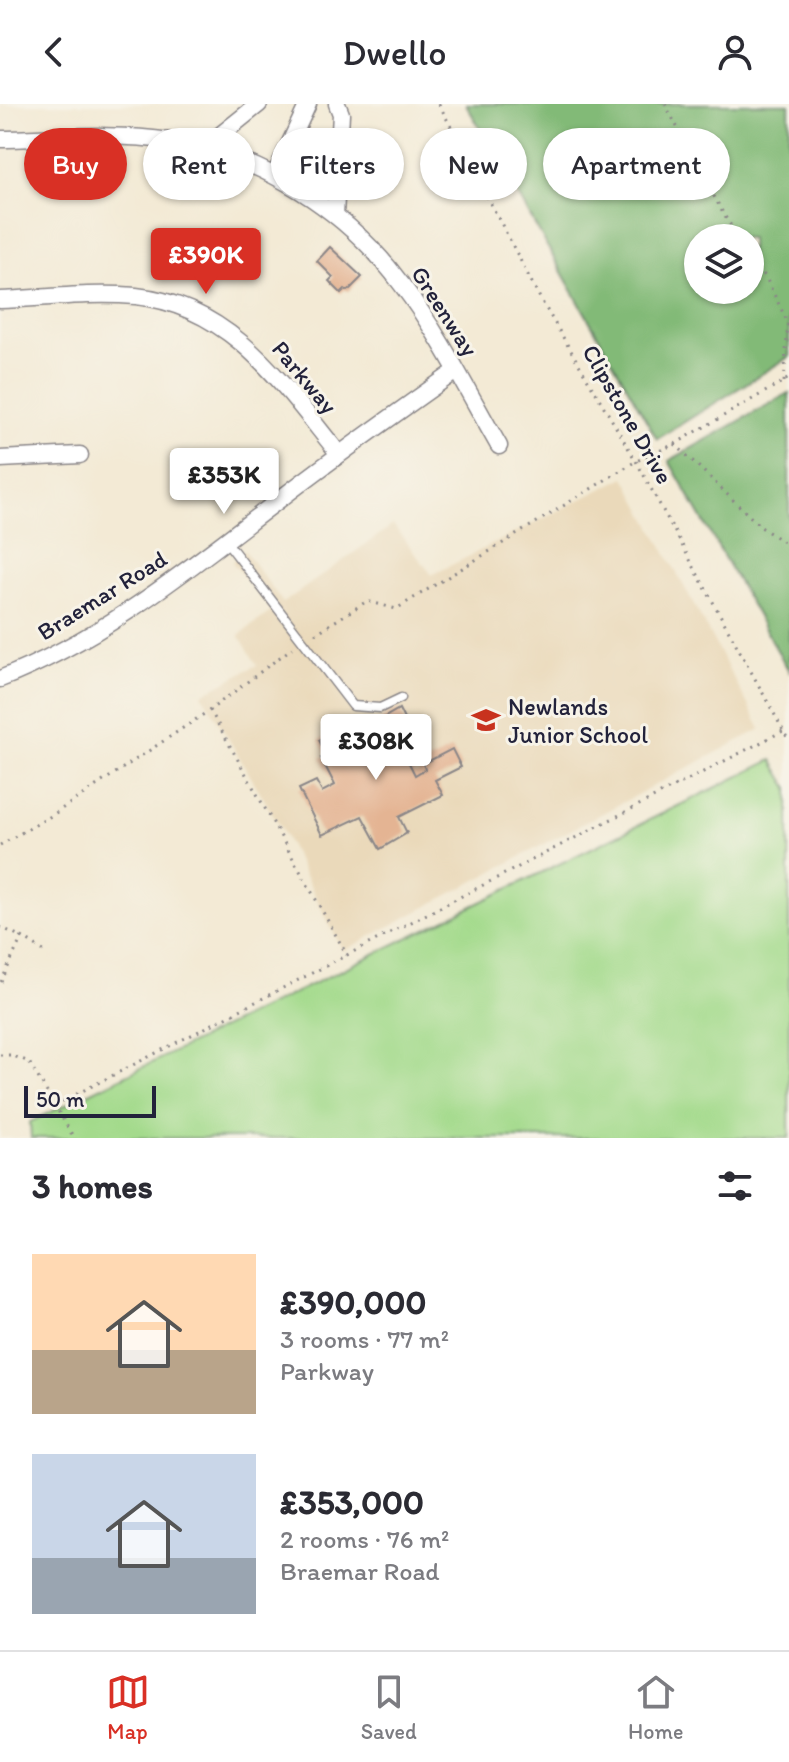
<!DOCTYPE html>
<meta charset="utf-8">
<style>
:root{--surface:#fff;--page:#f7f7f7;--text:#2b2b33;--muted:#7c7c81;--line:#e1e1e2;--accent:#d93025}
body{margin:0;font-family:Itim,sans-serif;background:var(--page);color:var(--text);height:100vh;display:flex;flex-direction:column;font-size:30px;white-space:nowrap}
*{box-sizing:border-box;margin:0}
p{font-size:26px;color:var(--muted)}
.icon{flex:none;width:44px;height:44px;fill:none;stroke:currentColor;stroke-width:2;stroke-linecap:round;stroke-linejoin:round}
.map{position:relative;height:1034px;overflow:hidden}
.drawer{display:flex;flex-direction:column;background:var(--surface);flex:1}
.drawer>*{flex:none}
.top-card{position:absolute;left:24px;top:24px;width:742px;height:72px;display:flex;gap:16px}
.fabs{position:absolute;left:684px;top:120px;display:grid;gap:16px}
.fabs a{display:grid;place-items:center;width:80px;height:80px;border-radius:50%;background:var(--surface);box-shadow:0 2px 6px #0004;font-size:40px}
.scale{position:absolute;left:24px;bottom:20px;width:132px;box-sizing:border-box;padding-left:8px;border:4px solid #22223b;border-top:0;font-size:22px;line-height:28px;white-space:nowrap;color:#22223b;-webkit-text-stroke:6px #f7f3e8;paint-order:stroke}
.price{position:absolute;translate:-50% -68px;padding:0 18px;border-radius:8px;background:#fff;color:#222;font-size:26px;line-height:52px;filter:drop-shadow(0 2px 4px #0008)}
.price::after{content:'';position:absolute;left:50%;top:48px;width:24px;height:18px;margin-left:-12px;background:inherit;clip-path:polygon(0 0,100% 0,50% 100%)}
.price.current{background:var(--accent);color:#fff}
ul{padding:0;list-style:none}
li{display:flex;align-items:center;gap:24px;height:200px;padding:0 32px}
li span{display:grid;place-items:center;flex:none;width:224px;height:160px;border-radius:0px;color:#555}
li>.icon{margin-inline-start:auto}
span .icon{width:96px;height:96px;fill:#fffc;stroke-width:1}
li b{font-size:34px}
h2{display:flex;justify-content:space-between;align-items:center;height:96px;padding:0 32px;font-size:34px}
.chip{padding:0 28px;border-radius:36px;background:var(--surface);box-shadow:0 2px 6px #0004;font-size:28px;line-height:72px}
.chip.current{background:var(--accent);color:#fff}
header{display:flex;justify-content:space-between;align-items:center;height:104px;padding:0 32px;background:var(--surface);font-size:36px;font-weight:600}
.menu{display:flex;justify-content:space-around;align-items:center;height:112px;border-top:2px solid var(--line);background:var(--surface);font-size:22px;color:var(--muted)}
.menu a{display:grid;justify-items:center;gap:4px}
.menu .current{color:var(--accent)}
.map>svg:first-child{display:block}
.built{fill:#ead9ba}
.green{fill:#a3da8b;stroke:#627e63;stroke-width:2}
.forest{fill:#82ba77;stroke:#526e59;stroke-width:2;fill-rule:evenodd}
.building{fill:#e4b493}
.lines{fill:none;stroke-linecap:round;stroke-linejoin:round}
.lane-casing{stroke:#8a8688;stroke-width:11}
.street-casing{stroke:#8a8688;stroke-width:19}
.path{stroke:#8a8688;stroke-width:3;stroke-dasharray:2 6;stroke-linecap:butt}
.lane{stroke:#fff;stroke-width:8}
.street{stroke:#fff;stroke-width:16}
.labels{text-anchor:middle;dominant-baseline:central;stroke-width:6;stroke-linejoin:round;paint-order:stroke}
.street-label{font-size:24px;fill:#22223b;stroke:#f7f3e8}
.poi-label{font-size:24px;fill:#22223b;stroke:#f7f3e8;text-anchor:start}
</style>
<header><svg class="icon" aria-label="back" viewBox="0 0 24 24"><path d="M15 5l-7 7 7 7"/></svg>Dwello<svg class="icon" aria-label="person" viewBox="0 0 24 24"><circle cx="12" cy="8" r="4"/><path d="M4 21q1-7 8-7t8 7"/></svg></header>
<div class="map">
<svg width="789" height="1034" viewBox="0 0 789 1034">
<rect width="100%" height="100%" fill="#f7f3e8"/>
<filter id="ink" filterUnits="userSpaceOnUse"><feTurbulence type="fractalNoise" baseFrequency=".0125" numOctaves="2"/><feDisplacementMap in="SourceGraphic" scale="16" xChannelSelector="R" yChannelSelector="G"/><feConvolveMatrix kernelMatrix="1 2 1 2 8 2 1 2 1" color-interpolation-filters="sRGB"/></filter>
<filter id="wash" filterUnits="userSpaceOnUse"><feTurbulence type="fractalNoise" baseFrequency=".006" numOctaves="4" result="noise"/><feDisplacementMap in="SourceGraphic" scale="32" xChannelSelector="R" yChannelSelector="G"/><feGaussianBlur stdDeviation="1.8" result="paint"/><feColorMatrix in="noise" values="0 0 0 0 0 0 0 0 0 0 0 0 0 0 0 0 0 1.4 0 .05"/><feComposite in="paint" operator="in"/></filter>
<g filter="url(#wash)">
<rect width="100%" height="100%" fill="#f3ead5"/>
<path class="built" d="M 625,373 L 761,625 L 343,847 L 280,722 L 202,590 L 257,561 L 239,531 L 272,507 L 232,458 L 245,447 L 283,499 L 393,421 L 432,471 Z"/>
<path class="green" d="M 772,656 L 789,684 L 789,1034 L 31,1034 L 30,1018 Z"/>
<g class="forest">
<path d="M 466,0 L 789,0 L 789,253 L 657,335 ZM 750,134 L 750,186 L 698,186 L 698,134 Z"/>
<path d="M 789,289 L 789,567 L 669,357 Z"/>
</g>
<g id="blocks">
<g class="building">
<path d="M 330,143 L 362,173 L 348,187 L 345,185 L 341,189 L 329,177 L 333,173 L 317,157 Z"/>
<path d="M 399,605 L 420,648 L 407,655 L 415,671 L 425,665 L 423,660 L 452,645 L 461,663 L 435,676 L 443,691 L 399,713 L 407,729 L 380,745 L 362,712 L 322,731 L 299,685 L 316,677 L 322,688 L 335,681 L 321,654 L 327,652 L 319,636 L 345,624 L 353,641 L 347,645 L 353,657 L 382,641 L 373,620 Z"/>
</g>
</g>
</g>
<g filter="url(#ink)">
<use href="#blocks" fill-opacity="0" stroke="#8a8688" stroke-width="2"/>
<g class="lines">
<defs>
<path id="lane" d="M 226,437 L 353,602 L 380,604 L 401,594"/>
<g id="street">
<path d="M 0,35 C 56,34 114,28 170,37 C 262,52 347,106 402,181 C 440,231 468,288 499,342"/>
<path d="M 203,45 L 259,0"/>
<path d="M 275,71 L 308,0"/>
<path d="M 335,111 L 341,10 L 337,0"/>
<path d="M 0,196 C 45,194 91,188 136,192 C 232,202 283,281 339,350"/>
<path d="M 0,355 L 80,351"/>
<path d="M 0,575 C 103,535 188,465 275,399 C 334,353 395,310 456,267"/>
</g>
</defs>
<use href="#lane" class="lane-casing"/>
<use href="#street" class="street-casing"/>
<g class="path">
<path d="M 439,0 L 541,196 L 636,357 L 789,637"/>
<path d="M 665,0 L 724,111 L 739,134"/>
<path d="M 750,150 L 766,174 L 788,219 L 784,278"/>
<path d="M 675,340 L 761,423 L 789,442"/>
<path d="M 315,530 L 367,497 L 396,505 L 636,357 L 675,340 L 789,274"/>
<path d="M 210,606 L 347,851"/>
<path d="M 0,741 L 51,712 L 210,606 L 292,544"/>
<path d="M 0,823 L 22,833 L 45,848"/>
<path d="M 1,878 L 22,833"/>
<path d="M 0,951 L 11,951 L 29,958 L 74,1034"/>
<path d="M 55,1001 L 783,627"/>
</g>
<use href="#lane" class="lane"/>
<use href="#street" class="street"/>
</g>
</g>
<defs>
<symbol id="school-bare" viewBox="-9 -9 18 18"><path d="M0-5L7-2L0 1L-7-2ZM-4 1L0 2.5L4 1V4Q0 6-4 4Z" fill="#c8321e" stroke="#f7f3e8" stroke-width="2.5" paint-order="stroke"/></symbol>
</defs>
<g fill-rule="evenodd">
<use href="#school-bare" x="466" y="596" width="40" height="40"/>
</g>
<g class="labels">
<g class="street-label">
<text transform="translate(445 207) rotate(57)">Greenway</text>
<text transform="translate(305 273) rotate(50)">Parkway</text>
<text transform="translate(628 310) rotate(60)">Clipstone Drive</text>
<text transform="translate(102 491) rotate(-32)">Braemar Road</text>
</g>
<g class="poi-label">
<text x="508" y="602">Newlands<tspan x="508" dy="28">Junior School</tspan></text>
</g>
</g>
</svg>
<div class="fabs">
<a><svg class="icon" aria-label="layers" viewBox="0 0 24 24"><path d="M12 4l9 5-9 5-9-5zM3 14l9 5 9-5"/></svg></a>
</div>
<div class="scale">50 m</div>
<b class="price current" style="left:206px;top:192px">£390K</b>
<b class="price" style="left:224px;top:412px">£353K</b>
<b class="price" style="left:376px;top:678px">£308K</b>
<div class="top-card">
<a class="chip current">Buy</a>
<a class="chip">Rent</a>
<a class="chip">Filters</a>
<a class="chip">New</a>
<a class="chip">Apartment</a>
</div>
</div>
<section class="drawer">
<h2>3 homes<svg class="icon" aria-label="filters" viewBox="0 0 24 24"><path d="M4 7h16M4 17h16"/><circle cx="9" cy="7" r="2"/><circle cx="15" cy="17" r="2"/></svg></h2>
<ul>
<li><span style="background:linear-gradient(#ffd9b3 60%,#b9a48a 0)"><svg class="icon" aria-label="home" viewBox="0 0 24 24"><path d="M3 11l9-7 9 7M6 9v11h12V9"/></svg></span><div><b>£390,000</b><p>3 rooms · 77 m²</p><p>Parkway</p></div></li>
<li><span style="background:linear-gradient(#c9d6e8 65%,#9aa5b1 0)"><svg class="icon" aria-label="home" viewBox="0 0 24 24"><path d="M3 11l9-7 9 7M6 9v11h12V9"/></svg></span><div><b>£353,000</b><p>2 rooms · 76 m²</p><p>Braemar Road</p></div></li>
</ul>
</section>
<nav class="menu">
<a class="current"><svg class="icon" aria-label="map" viewBox="0 0 24 24"><path d="M3 6l6-2 6 2 6-2v14l-6 2-6-2-6 2zM9 4v14M15 6v14"/></svg>Map</a>
<a><svg class="icon" aria-label="saved" viewBox="0 0 24 24"><path d="M7 4h10v16l-5-4-5 4z"/></svg>Saved</a>
<a><svg class="icon" aria-label="home" viewBox="0 0 24 24"><path d="M3 11l9-7 9 7M6 9v11h12V9"/></svg>Home</a>
</nav>
